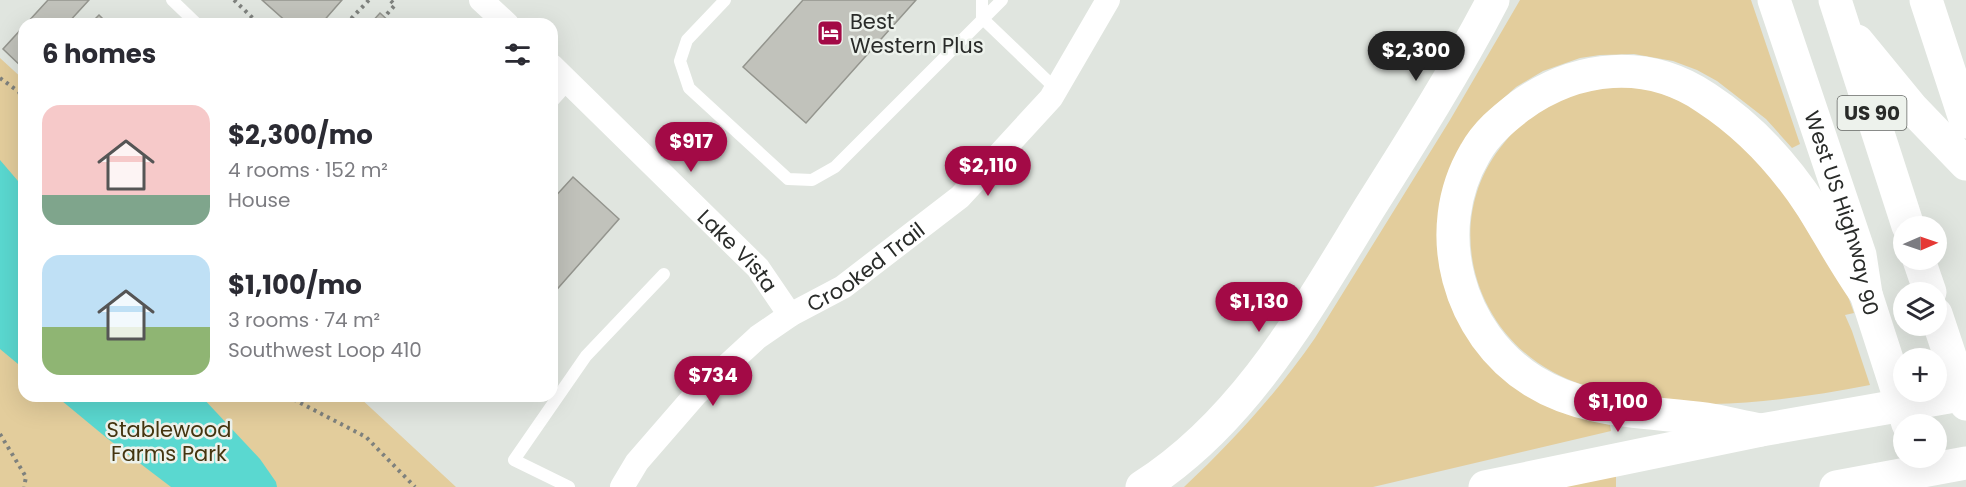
<!DOCTYPE html>
<meta charset="utf-8">
<style>
:root{--surface:#fff;--page:#f7f7f7;--text:#2b2b33;--muted:#7c7c81;--accent:#a30a46}
body{margin:0;font-family:Poppins,sans-serif;background:var(--page);color:var(--text);height:100vh;display:flex;flex-direction:column;font-size:22px;white-space:nowrap}
*{box-sizing:border-box;margin:0}
p{font-size:20px;color:var(--muted)}
.icon{flex:none;width:33px;height:33px;fill:none;stroke:currentColor;stroke-width:2;stroke-linecap:round;stroke-linejoin:round}
.map{position:relative;flex:1;overflow:hidden}
.sheet{position:absolute;left:18px;top:18px;width:540px;height:384px;display:flex;flex-direction:column;background:var(--surface);border-radius:18px;box-shadow:0 6px 24px #0002}
.sheet>*{flex:none}
.needle{width:39px;rotate:88deg}
.tools{position:absolute;left:1893px;top:216px;display:grid;gap:12px}
.tools a{display:grid;place-items:center;width:54px;height:54px;border-radius:50%;background:var(--surface);box-shadow:0 6px 24px #0002;font-size:30px}
.price{position:absolute;translate:-50% -51px;padding:0 14px;border-radius:21px;background:var(--accent);color:#fff;font-size:20px;line-height:39px;filter:drop-shadow(0 2px 3px #0008)}
.price::after{content:'';position:absolute;left:50%;top:36px;width:18px;height:14px;margin-left:-9px;background:inherit;clip-path:polygon(0 0,100% 0,50% 100%)}
.price.selected{background:#222;color:#fff}
ul{padding:0;list-style:none}
li{display:flex;align-items:center;gap:18px;height:150px;padding:0 24px}
li span{display:grid;place-items:center;flex:none;width:168px;height:120px;border-radius:18px;color:#555}
li>.icon{margin-inline-start:auto}
span .icon{width:72px;height:72px;fill:#fffc;stroke-width:1}
li b{font-size:26px}
h2{display:flex;justify-content:space-between;align-items:center;height:72px;padding:0 24px;font-size:26px}
.map>svg:first-child{display:block}
.green{fill:#e3cd9c}
.water{fill:#5ad8d0}
.building{fill:#c1c2bb;stroke:#94958e;stroke-width:1.5}
.lines{fill:none;stroke-linecap:round;stroke-linejoin:round}
.path{stroke:#7e817d;stroke-width:4;stroke-dasharray:3 4.5;stroke-linecap:butt}
.lane{stroke:#fff;stroke-width:12}
.street{stroke:#fff;stroke-width:24}
.secondary{stroke:#fff;stroke-width:33}
.highway{stroke:#fff;stroke-width:33}
.labels{text-anchor:middle;dominant-baseline:central;stroke-width:5;stroke-linejoin:round;paint-order:stroke}
.shield{fill:#edf2ec;stroke:#646764;stroke-width:1.5}
.shield-label{font-size:20px;font-weight:bold;fill:#292b29}
.poi-label{font-size:21px;fill:#292b29;stroke:#edf2ec;text-anchor:start}
.street-label{font-size:21px;fill:#292b29;stroke:#edf2ec}
.park-label{font-size:21px;fill:#443510;stroke:#edf2ec}
</style>
<div class="map">
<svg width="1966" height="487" viewBox="0 0 1966 487">
<rect width="100%" height="100%" fill="#e0e5df"/>
<g class="green">
<path d="M 1520,0 L 1751,0 L 1800,144 L 1792,148 L 1766,119 L 1717,81 L 1697,70 L 1673,61 L 1634,54 L 1600,55 L 1580,58 L 1543,71 L 1516,87 L 1487,113 L 1441,274 L 1449,301 L 1455,315 L 1470,341 L 1588,418 L 1610,425 L 1611,431 L 1373,487 L 1184,487 C 1233,441 1277,393 1315,338 L 1450,120 Z"/>
<path d="M 0,58 L 24,80 L 24,396 L 358,396 L 456,487 L 0,487 Z"/>
<path d="M 1623,86 L 1653,90 L 1703,110 L 1768,168 L 1846,291 L 1854,313 L 1845,315 L 1852,331 L 1870,385 C 1818,395 1766,403 1712,404 C 1696,404 1679,401 1663,400 C 1626,397 1586,390 1553,372 C 1470,328 1442,217 1504,143 C 1513,132 1524,120 1537,112 C 1549,105 1564,98 1578,93 C 1591,88 1609,88 1623,86 Z"/>
<path d="M 1616,476 L 1616,487 L 1563,487 Z"/>
</g>
<g class="water">
<path d="M 0,160 L 24,188 L 24,369 L 0,349 Z"/>
<path d="M 56,396 L 201,396 L 260,459 L 276,482 L 277,487 L 171,487 L 108,439 Z"/>
</g>
<g class="building">
<path d="M 48,0 L 89,0 L 67,24 L 26,24 Z"/>
<path d="M 262,0 L 342,0 L 321,24 L 289,24 Z"/>
<path d="M 803,0 L 916,0 L 806,123 L 743,67 Z"/>
<path d="M 380,13 L 392,24 L 370,24 Z"/>
<path d="M 99,15 L 108,24 L 90,24 Z"/>
<path d="M 24,26 L 24,69 L 3,49 Z"/>
<path d="M 573,177 L 619,219 L 552,295 L 552,200 Z"/>
</g>
<g class="lines">
<g class="path">
<path d="M 234,0 L 259,24"/>
<path d="M 387,14 L 395,5 L 390,0"/>
<path d="M 346,24 L 369,0"/>
<path d="M 0,78 L 19,92 L 24,103"/>
<path d="M 287,396 L 366,437 L 415,487"/>
<path d="M 0,434 L 26,477 L 24,487"/>
</g>
<g class="lane">
<path d="M 172,0 L 197,24"/>
<path d="M 725,0 L 687,40 L 680,61 L 689,88 L 788,179 L 812,180 L 835,167 L 1002,0"/>
<path d="M 982,0 L 982,18 L 1056,89"/>
<path d="M 552,102 L 570,82"/>
<path d="M 569,487 L 514,460 L 586,356 L 664,274"/>
</g>
<g class="street">
<path d="M 481,0 L 507,24"/>
<path id="s1" d="M 552,66 L 758,268 L 790,315"/>
<path id="s2" d="M 622,487 L 637,462 L 696,394 L 758,337 L 790,315 L 843,287 L 960,197 L 1051,98 L 1108,0"/>
</g>
<g class="secondary">
<path id="s3" d="M 1774,0 L 1860,255 L 1866,294 L 1908,424"/>
<path d="M 1761,430 C 1743,427 1725,422 1706,419 C 1648,411 1586,414 1533,381 C 1458,334 1429,231 1475,153 C 1486,133 1503,119 1520,106 C 1577,65 1647,58 1706,98 C 1749,126 1784,164 1812,207 C 1830,236 1846,266 1866,294"/>
<path d="M 1142,487 C 1246,421 1307,309 1370,207 C 1413,139 1456,71 1493,0"/>
<path d="M 1485,487 L 1761,430 L 1966,394"/>
</g>
<g class="highway">
<path d="M 1835,0 L 1908,226"/>
<path d="M 1926,0 L 1966,122"/>
<path d="M 1857,41 L 1912,108 L 1966,164"/>
<path d="M 1919,260 L 1930,292"/>
<path d="M 1936,314 L 1966,404"/>
<path d="M 1836,487 L 1966,463"/>
</g>
</g>
<defs>
<symbol id="hotel-square" viewBox="-11 -11 22 22"><rect x="-9" y="-9" width="18" height="18" rx="4" fill="#a30a46" stroke="#edf2ec"/><path d="M-6-4.5h1.5V1H6V5H4.5V3h-9V5H-6ZM-4 0a1.8 1.8 0 1 1 3.6 0ZM.5 0V-2.5h3Q6-2.5 6 0Z" fill="#fff"/></symbol>
</defs>
<g fill-rule="evenodd">
<use href="#hotel-square" x="815" y="18" width="30" height="30"/>
</g>
<g class="labels">
<rect class="shield" x="1837.5" y="96" width="69" height="34" rx="4.5"/>
<g class="shield-label">
<text x="1872" y="113">US 90</text>
</g>
<g class="poi-label">
<text x="850" y="21">Best<tspan x="850" dy="24">Western Plus</tspan></text>
</g>
<g class="street-label">
<text stroke="none"><textPath href="#s3" startOffset="224">West US Highway 90</textPath></text>
<text stroke="none"><textPath href="#s1" startOffset="262">Lake Vista</textPath></text>
<text stroke="none"><textPath href="#s2" startOffset="332">Crooked Trail</textPath></text>
</g>
<g class="park-label">
<text x="169" y="429">Stablewood<tspan x="169" dy="24">Farms Park</tspan></text>
</g>
</g>
</svg>
<div class="tools">
<a><svg class="needle" viewBox="-14 -14 28 28"><path d="M0-13l5 13h-10z" fill="#e53935"/><path d="M0 13l5-13h-10z" fill="#7c7c81"/></svg></a>
<a><svg class="icon" aria-label="layers" viewBox="0 0 24 24"><path d="M12 4l9 5-9 5-9-5zM3 14l9 5 9-5"/></svg></a>
<a>+</a>
<a>−</a>
</div>
<b class="price selected" style="left:1416px;top:82px">$2,300</b>
<b class="price" style="left:691px;top:173px">$917</b>
<b class="price" style="left:988px;top:197px">$2,110</b>
<b class="price" style="left:1259px;top:333px">$1,130</b>
<b class="price" style="left:713px;top:407px">$734</b>
<b class="price" style="left:1618px;top:433px">$1,100</b>
<section class="sheet">
<h2>6 homes<svg class="icon" aria-label="filters" viewBox="0 0 24 24"><path d="M4 7h16M4 17h16"/><circle cx="9" cy="7" r="2"/><circle cx="15" cy="17" r="2"/></svg></h2>
<ul>
<li><span style="background:linear-gradient(#f6c9c9 75%,#7fa58c 0)"><svg class="icon" aria-label="home" viewBox="0 0 24 24"><path d="M3 11l9-7 9 7M6 9v11h12V9"/></svg></span><div><b>$2,300/mo</b><p>4 rooms · 152 m²</p><p>House</p></div></li>
<li><span style="background:linear-gradient(#bfe0f5 60%,#8fb573 0)"><svg class="icon" aria-label="home" viewBox="0 0 24 24"><path d="M3 11l9-7 9 7M6 9v11h12V9"/></svg></span><div><b>$1,100/mo</b><p>3 rooms · 74 m²</p><p>Southwest Loop 410</p></div></li>
</ul>
</section>
</div>
